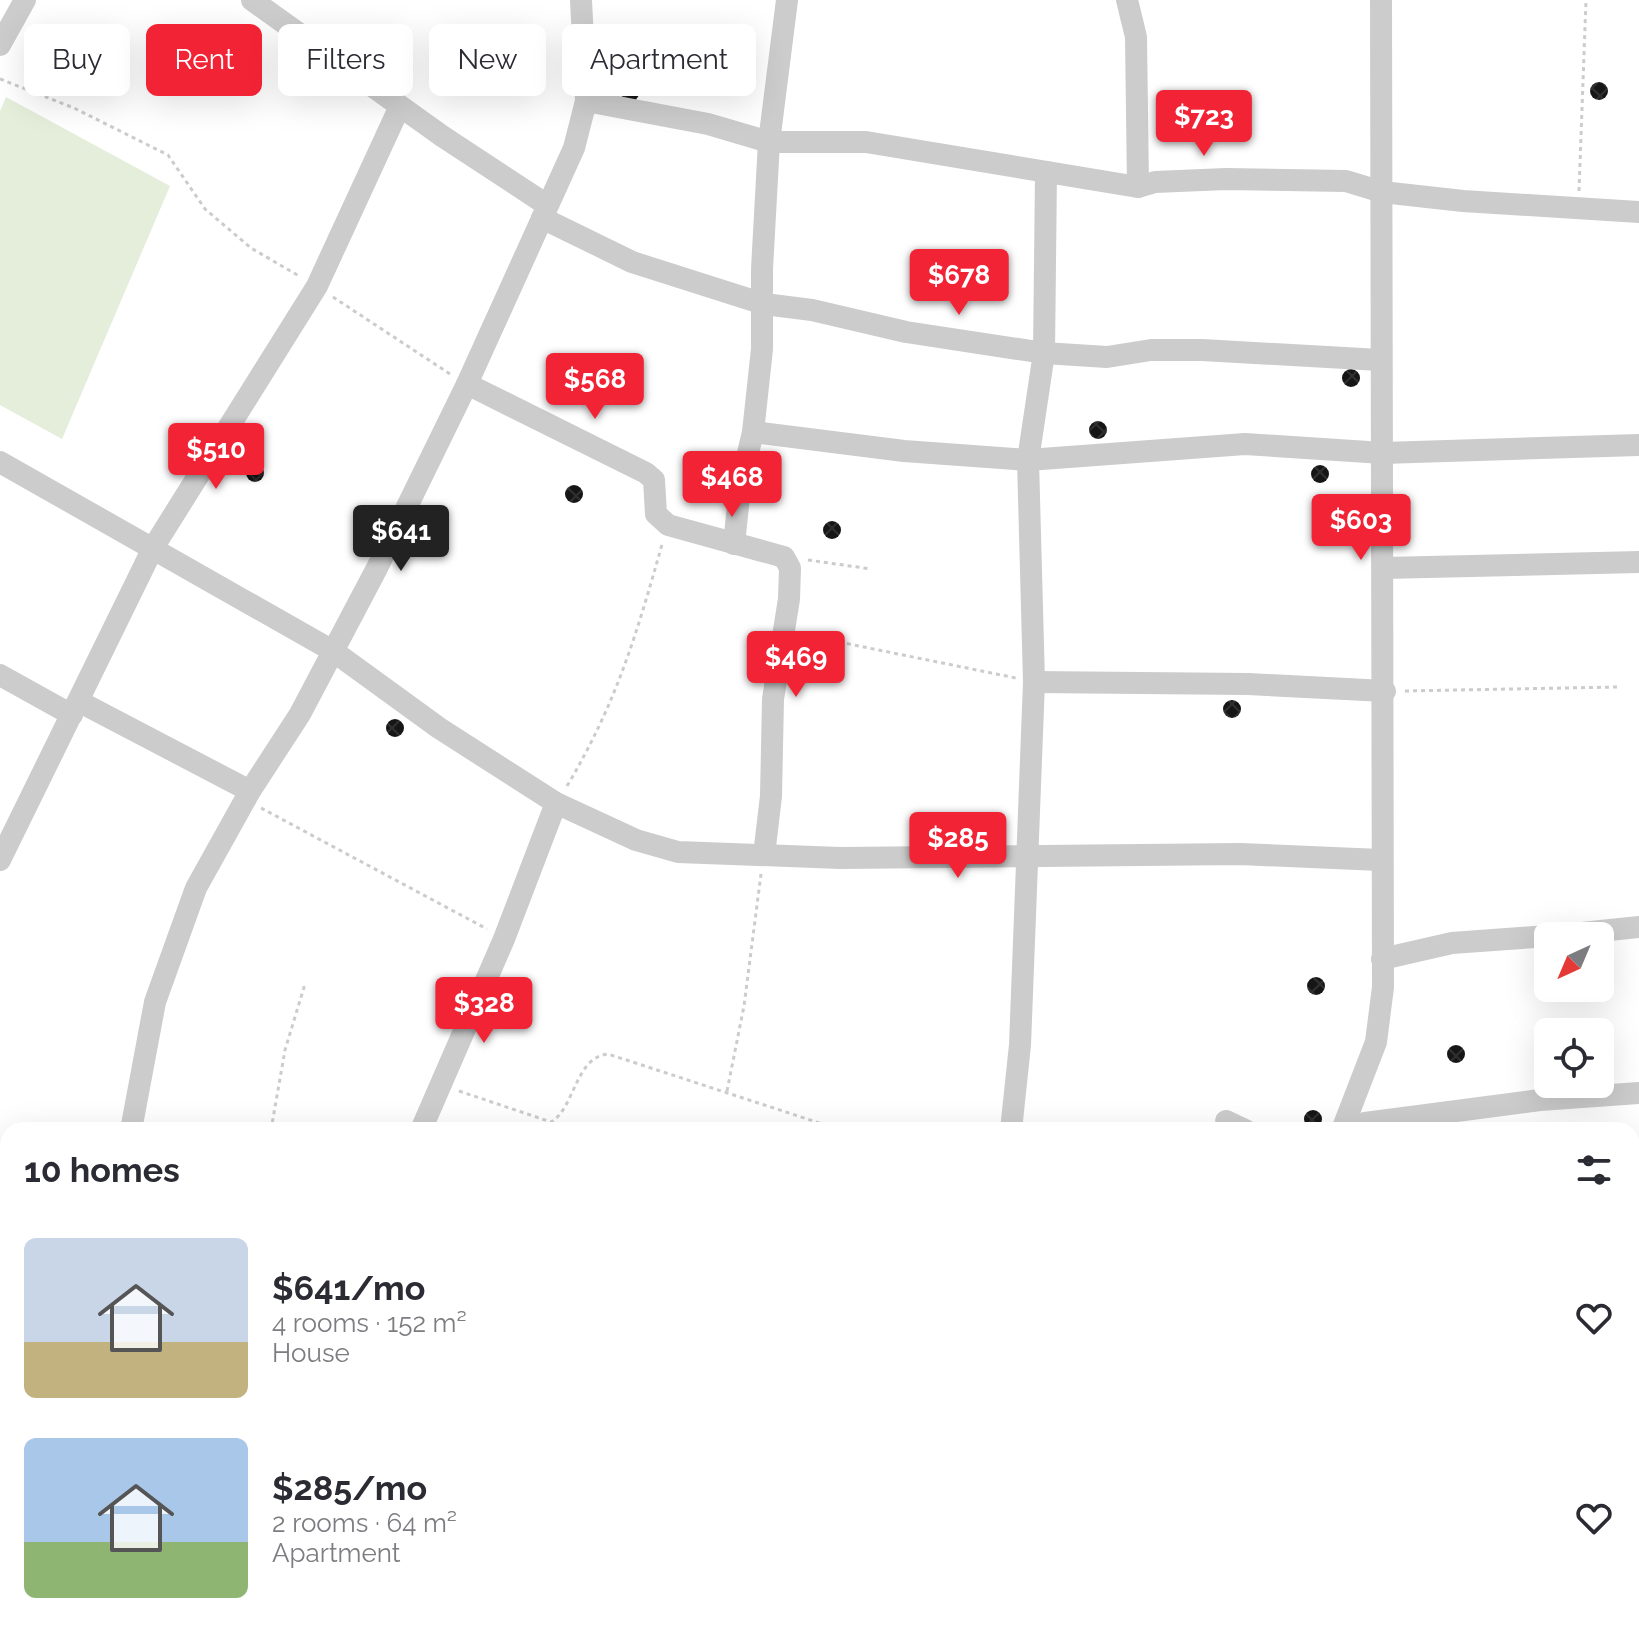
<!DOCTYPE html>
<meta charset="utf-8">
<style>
:root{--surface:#fff;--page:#f7f7f7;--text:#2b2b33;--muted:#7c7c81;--accent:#f32336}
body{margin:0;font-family:Raleway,sans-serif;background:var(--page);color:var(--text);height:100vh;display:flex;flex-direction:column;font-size:30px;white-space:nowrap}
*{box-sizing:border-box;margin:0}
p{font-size:26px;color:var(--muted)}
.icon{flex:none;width:44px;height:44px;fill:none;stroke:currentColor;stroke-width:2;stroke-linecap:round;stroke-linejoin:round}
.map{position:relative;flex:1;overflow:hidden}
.side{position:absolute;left:0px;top:1122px;width:1640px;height:512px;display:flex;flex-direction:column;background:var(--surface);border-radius:24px 24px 0 0;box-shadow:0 8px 32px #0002}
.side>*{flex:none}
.guide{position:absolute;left:24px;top:24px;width:800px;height:72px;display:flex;gap:16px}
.needle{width:52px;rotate:224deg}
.buttons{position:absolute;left:1534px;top:922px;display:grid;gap:16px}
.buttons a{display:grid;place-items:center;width:80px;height:80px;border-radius:12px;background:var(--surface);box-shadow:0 8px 32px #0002;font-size:40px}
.price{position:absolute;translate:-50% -68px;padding:0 18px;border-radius:8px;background:var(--accent);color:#fff;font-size:26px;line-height:52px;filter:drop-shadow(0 2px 4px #0008)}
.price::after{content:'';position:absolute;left:50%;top:48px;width:24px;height:18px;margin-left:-12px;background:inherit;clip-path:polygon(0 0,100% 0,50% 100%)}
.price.on{background:#222;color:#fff}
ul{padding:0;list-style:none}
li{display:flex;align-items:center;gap:24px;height:200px;padding:0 24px}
li span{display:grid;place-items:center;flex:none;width:224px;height:160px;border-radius:12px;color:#555}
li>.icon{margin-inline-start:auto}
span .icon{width:96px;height:96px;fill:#fffc;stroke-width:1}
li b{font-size:34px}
h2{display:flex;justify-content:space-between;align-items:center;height:96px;padding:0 24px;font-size:34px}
.pill{padding:0 28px;border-radius:12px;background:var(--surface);box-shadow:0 8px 32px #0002;font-size:28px;line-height:72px}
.pill.on{background:var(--accent);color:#fff}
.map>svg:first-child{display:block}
.garden{fill:#e5eddb}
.building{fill:url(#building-cross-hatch)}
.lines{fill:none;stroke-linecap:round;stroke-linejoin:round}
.path{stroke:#ccc;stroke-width:3;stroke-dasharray:4 4;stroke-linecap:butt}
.minor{stroke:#ccc;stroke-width:22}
</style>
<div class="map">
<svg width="1639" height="1634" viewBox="0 0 1639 1634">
<defs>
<pattern id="building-cross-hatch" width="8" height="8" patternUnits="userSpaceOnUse" patternTransform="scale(2)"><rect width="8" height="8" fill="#161616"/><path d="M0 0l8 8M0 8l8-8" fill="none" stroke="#303030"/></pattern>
</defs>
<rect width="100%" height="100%" fill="#fff"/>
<path class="garden" d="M 6,97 L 170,186 L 62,439 L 0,405 L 0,111 Z"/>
<g class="building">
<circle cx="1599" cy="91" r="9"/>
<circle cx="630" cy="93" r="9"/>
<circle cx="1351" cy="378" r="9"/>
<circle cx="1098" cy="430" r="9"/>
<circle cx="255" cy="473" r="9"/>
<circle cx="1320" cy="474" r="9"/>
<circle cx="574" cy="494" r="9"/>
<circle cx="832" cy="530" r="9"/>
<circle cx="1232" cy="709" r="9"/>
<circle cx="395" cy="728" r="9"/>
<circle cx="1316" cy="986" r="9"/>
<circle cx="1456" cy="1054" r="9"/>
<circle cx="1313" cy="1119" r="9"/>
</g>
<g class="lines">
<g class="path">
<path d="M 0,79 L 74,108 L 168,155 L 205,209 L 251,248 L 299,276"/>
<path d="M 1579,191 L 1586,0"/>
<path d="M 333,297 L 450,374"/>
<path d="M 808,560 L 871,569"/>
<path d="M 800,634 L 1016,678"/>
<path d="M 1405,691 L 1618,687"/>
<path d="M 567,786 C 617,702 637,633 663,541"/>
<path d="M 261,808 L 487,929"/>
<path d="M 459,1091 L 551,1122 C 575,1108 575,1057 608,1054 L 841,1130"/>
<path d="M 727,1091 L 744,1006 L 761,874"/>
<path d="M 271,1130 L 285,1050 L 305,984"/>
<path d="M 1632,1415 L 1639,1416"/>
<path d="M 169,1634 L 170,1626"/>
</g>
<g class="minor">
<path d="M 252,0 L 442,136 L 547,205"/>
<path d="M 1127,0 L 1136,37 L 1138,187"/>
<path d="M 0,45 L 25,0"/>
<path d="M 586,101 L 708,124 L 769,142 L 866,142 L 1138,187 L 1155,182 L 1226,179 L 1346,181 L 1382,192 L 1463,201 L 1639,212"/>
<path d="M 542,218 L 632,262 L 764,304 L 812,310 L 906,332 L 1044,353 L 1107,357 L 1151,350 L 1202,350 L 1380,360"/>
<path d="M 467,384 L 646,473 L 654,480 L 656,514 L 668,525 L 784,557 L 790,568 L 789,599 L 773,699 L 771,796 L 764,855"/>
<path d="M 753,432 L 904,451 L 1028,460 L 1245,444 L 1383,453 L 1639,445"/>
<path d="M 0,462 L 333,651 L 439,728 L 556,803 L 636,840 L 678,852 L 840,858 L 1240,854 L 1380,860"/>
<path d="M 734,544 L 740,487 L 753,432 L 762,349 L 762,269 L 769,142 L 787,0"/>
<path d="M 1384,568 L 1639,562"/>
<path d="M 0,675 L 72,715"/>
<path d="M 1034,682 L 1248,684 L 1385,691"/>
<path d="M 80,702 L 250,791"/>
<path d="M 0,860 L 153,548 L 317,286 L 400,106"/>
<path d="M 1553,936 L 1639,927"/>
<path d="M 1382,959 L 1452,943 L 1548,936"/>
<path d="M 1226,1121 L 1245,1130"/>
<path d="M 1365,1123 L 1540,1100 L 1639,1093"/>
<path d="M 131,1130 L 155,1002 L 196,888 L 250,791 L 300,714 L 377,568 L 467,384 L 574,148 L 586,101 L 581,0"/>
<path d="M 421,1130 L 504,939 L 556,803"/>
<path d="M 1011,1130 L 1020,1045 L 1034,682 L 1028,460 L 1044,353 L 1046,172"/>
<path d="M 1342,1130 L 1376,1042 L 1383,987 L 1381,0"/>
<path d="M 0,1210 L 8,1212"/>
<path d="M 1632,1262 L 1639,1262"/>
<path d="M 1632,1623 L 1639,1622"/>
<path d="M 925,1626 L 929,1634"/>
<path d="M 1078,1626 L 1083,1634"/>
<path d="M 1300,1626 L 1305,1634"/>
<path d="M 1421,1626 L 1424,1634"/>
<path d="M 40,1634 L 42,1626"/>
<path d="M 292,1634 L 294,1626"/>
<path d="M 884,1634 L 891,1626"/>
<path d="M 1529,1634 L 1600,1626"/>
</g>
</g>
</svg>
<div class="buttons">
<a><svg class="needle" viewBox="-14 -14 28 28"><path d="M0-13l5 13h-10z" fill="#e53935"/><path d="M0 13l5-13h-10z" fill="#7c7c81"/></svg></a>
<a><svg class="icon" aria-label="locate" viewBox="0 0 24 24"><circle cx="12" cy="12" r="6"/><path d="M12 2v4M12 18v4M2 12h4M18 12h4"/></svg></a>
</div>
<b class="price" style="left:1204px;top:158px">$723</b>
<b class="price" style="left:959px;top:317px">$678</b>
<b class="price" style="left:595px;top:421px">$568</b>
<b class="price" style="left:216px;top:491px">$510</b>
<b class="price" style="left:732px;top:519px">$468</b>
<b class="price" style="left:1361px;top:562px">$603</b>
<b class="price on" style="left:401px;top:573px">$641</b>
<b class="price" style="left:796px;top:699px">$469</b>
<b class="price" style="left:958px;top:880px">$285</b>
<b class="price" style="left:484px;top:1045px">$328</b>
<div class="guide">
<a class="pill">Buy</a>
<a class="pill on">Rent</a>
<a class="pill">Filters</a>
<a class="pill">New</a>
<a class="pill">Apartment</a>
</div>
<section class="side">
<h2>10 homes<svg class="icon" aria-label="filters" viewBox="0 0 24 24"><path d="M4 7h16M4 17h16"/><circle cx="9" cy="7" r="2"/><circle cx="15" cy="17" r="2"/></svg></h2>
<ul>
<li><span style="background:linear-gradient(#c9d6e8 65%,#c2b280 0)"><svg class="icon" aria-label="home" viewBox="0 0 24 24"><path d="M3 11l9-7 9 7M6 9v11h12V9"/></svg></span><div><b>$641/mo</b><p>4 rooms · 152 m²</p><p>House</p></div><svg class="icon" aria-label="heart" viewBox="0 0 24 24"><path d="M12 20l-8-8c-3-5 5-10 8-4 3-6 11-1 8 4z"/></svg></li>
<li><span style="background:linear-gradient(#a9c7e8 65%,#8fb573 0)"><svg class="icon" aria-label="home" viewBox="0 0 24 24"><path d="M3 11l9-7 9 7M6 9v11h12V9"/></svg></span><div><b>$285/mo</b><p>2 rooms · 64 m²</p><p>Apartment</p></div><svg class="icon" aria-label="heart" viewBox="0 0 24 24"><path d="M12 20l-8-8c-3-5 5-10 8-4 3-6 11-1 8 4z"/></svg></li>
</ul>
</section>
</div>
